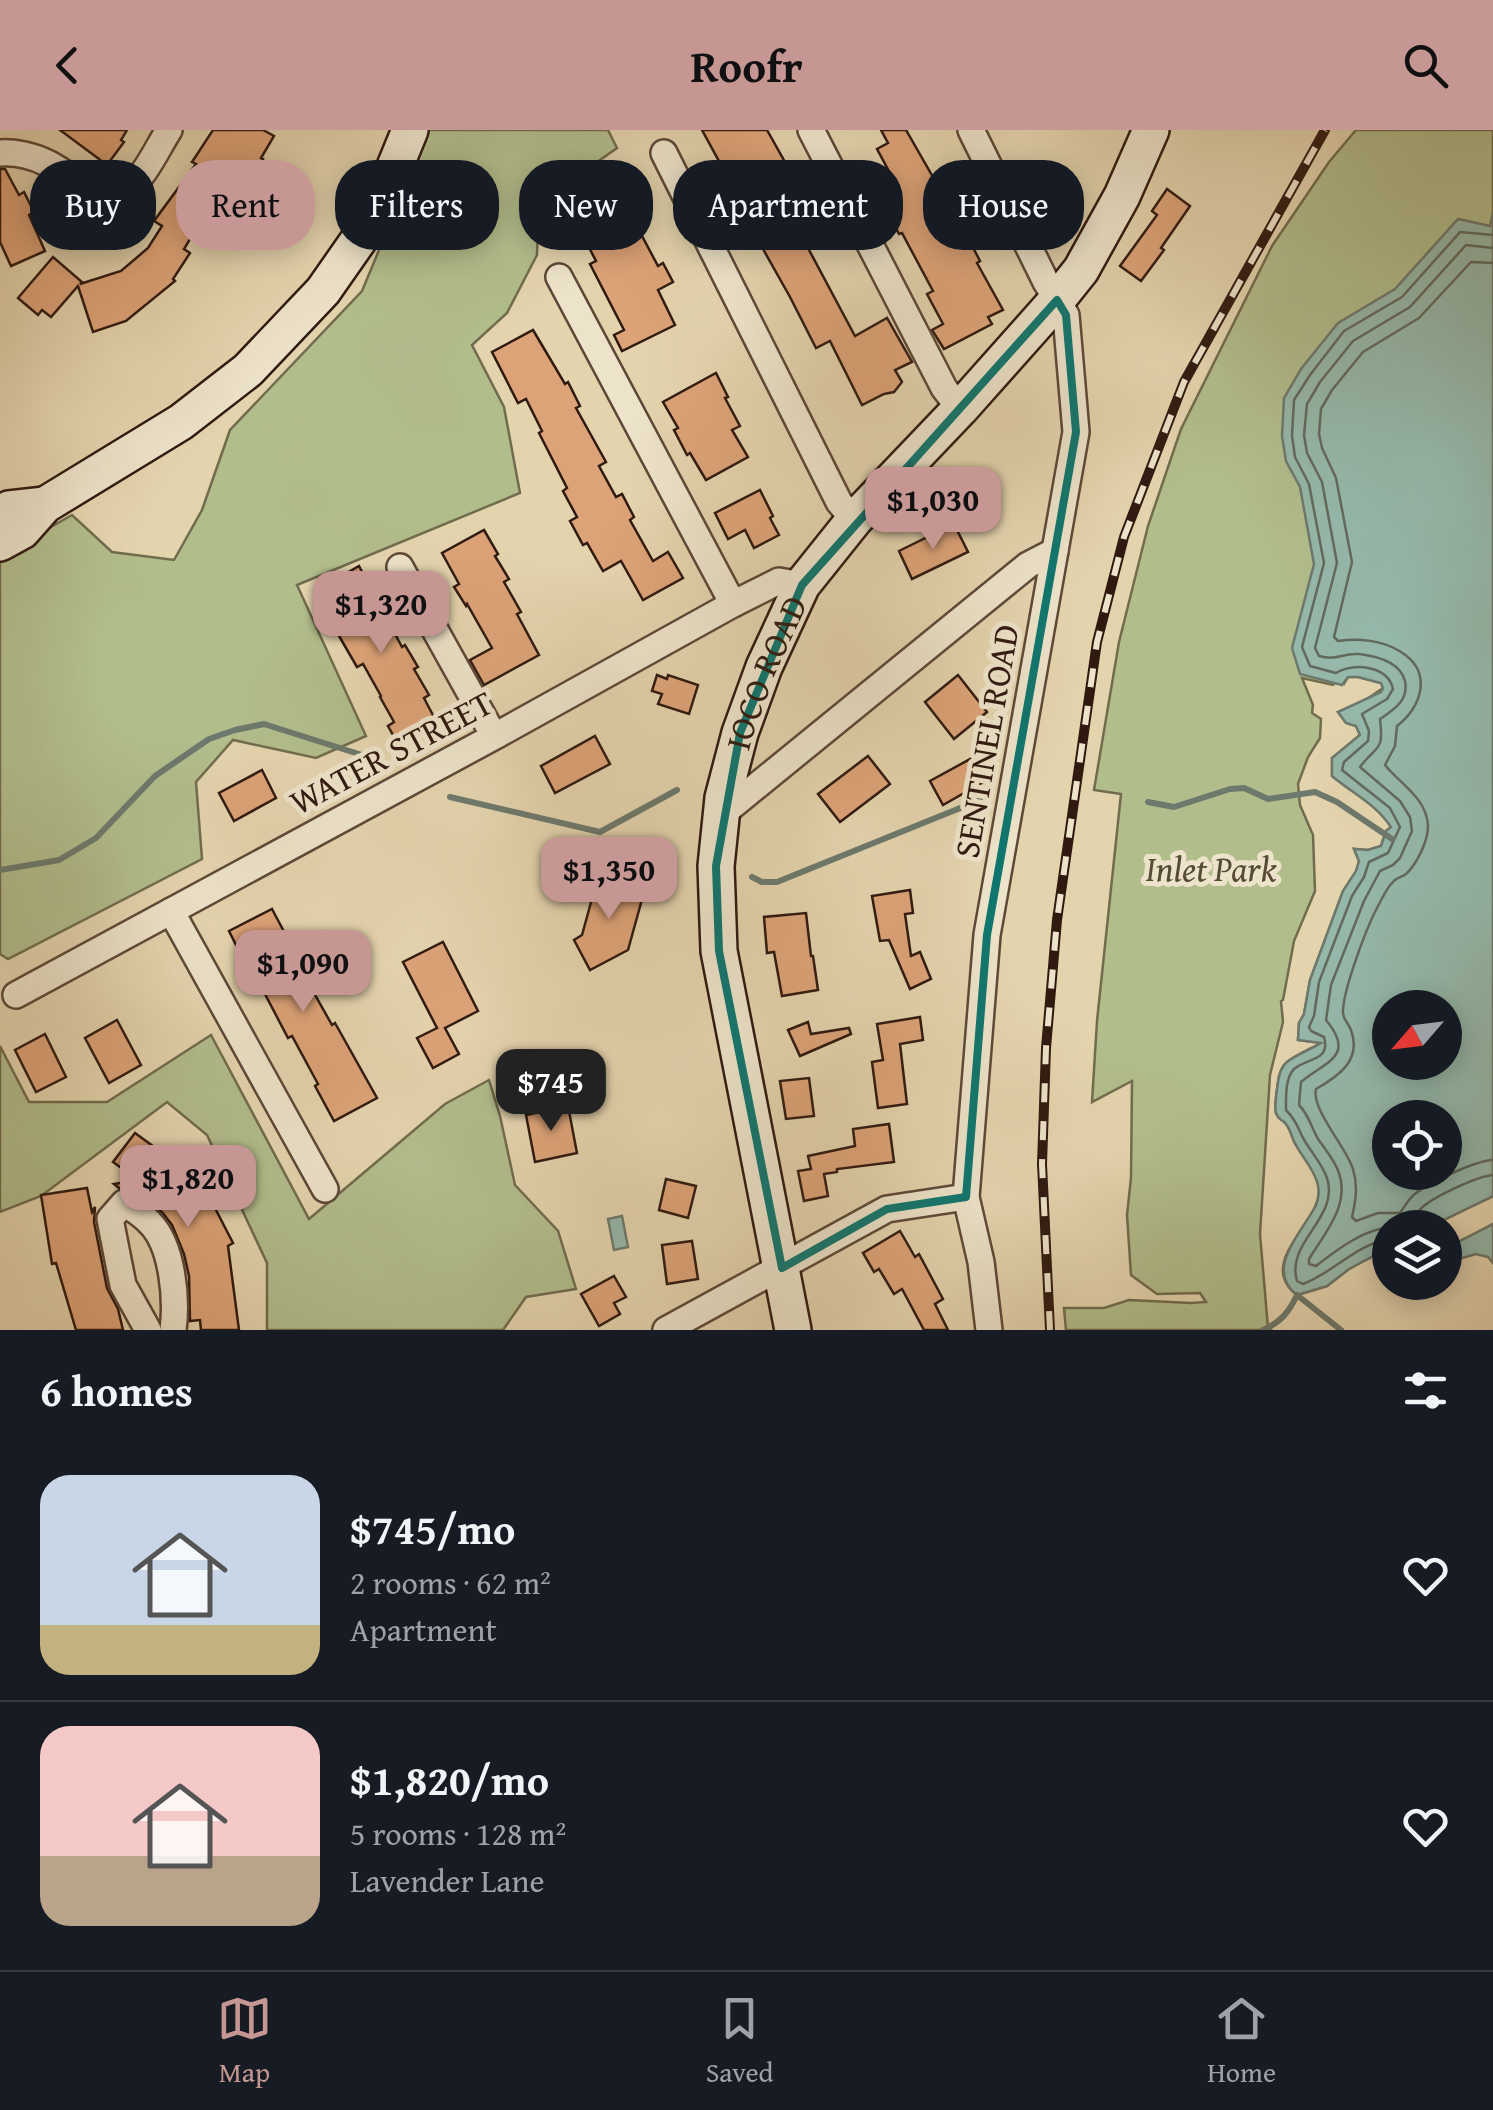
<!DOCTYPE html>
<meta charset="utf-8">
<style>
:root{--surface:#171b24;--page:#20242c;--text:#f1f3f6;--muted:#9ea1a6;--line:#363941;--accent:#c59692}
body{margin:0;font-family:"Gentium Book Plus",serif;background:var(--page);color:var(--text);height:100vh;display:flex;flex-direction:column;font-size:38px;white-space:nowrap}
*{box-sizing:border-box;margin:0}
p{font-size:32px;color:var(--muted)}
.icon{flex:none;width:55px;height:55px;fill:none;stroke:currentColor;stroke-width:2;stroke-linecap:round;stroke-linejoin:round}
.map{position:relative;height:1200px;overflow:hidden}
.sheet{display:flex;flex-direction:column;background:var(--surface);flex:1}
.sheet>*{flex:none}
.banner{position:absolute;left:30px;top:30px;width:1435px;height:90px;display:flex;gap:20px}
.needle{width:65px;rotate:242deg}
.fabs{position:absolute;left:1372px;top:860px;display:grid;gap:20px}
.fabs a{display:grid;place-items:center;width:90px;height:90px;border-radius:50%;background:var(--surface);box-shadow:0 5px 25px #0003;font-size:50px}
.price{position:absolute;translate:-50% -85px;padding:0 22px;border-radius:20px;background:var(--accent);color:#111;font-size:32px;line-height:65px;filter:drop-shadow(0 2px 5px #0008)}
.price::after{content:'';position:absolute;left:50%;top:60px;width:30px;height:22px;margin-left:-15px;background:inherit;clip-path:polygon(0 0,100% 0,50% 100%)}
.price.on{background:#222;color:#fff}
ul{padding:0;list-style:none}
li{display:flex;align-items:center;gap:30px;height:250px;padding:0 40px}
li+li{border-top:2px solid var(--line)}
li span{display:grid;place-items:center;flex:none;width:280px;height:200px;border-radius:30px;color:#555}
li>.icon{margin-inline-start:auto}
span .icon{width:120px;height:120px;fill:#fffc;stroke-width:1}
li b{font-size:42px}
h2{display:flex;justify-content:space-between;align-items:center;height:120px;padding:0 40px;font-size:42px}
.tag{padding:0 35px;border-radius:40px;background:var(--surface);box-shadow:0 5px 25px #0003;font-size:35px;line-height:90px}
.tag.on{background:var(--accent);color:#111}
header{display:flex;justify-content:space-between;align-items:center;height:130px;padding:0 40px;background:var(--accent);color:#111;font-size:45px;font-weight:800}
.dock{display:flex;justify-content:space-around;align-items:center;height:140px;border-top:2px solid var(--line);background:var(--surface);font-size:28px;color:var(--muted)}
.dock a{display:grid;justify-items:center;gap:5px}
.dock .on{color:var(--accent)}
.map>svg:first-child{display:block}
.green{fill:#b2bd8c;stroke:#716c4e;stroke-width:2.5;fill-rule:evenodd}
.water{fill:#95b8aa;stroke:#6d796c;stroke-width:2.5;fill-rule:evenodd}
.lines{fill:none;stroke-linecap:round;stroke-linejoin:round}
.shore{stroke:#62695d;stroke-width:2.5}
.stream{stroke:#6d796c;stroke-width:6}
.building{fill:#dda378;stroke:#301a10;stroke-width:2.5}
.street-casing{stroke:#5d4838;stroke-width:30}
.secondary-casing{stroke:#301a10;stroke-width:40}
.street{stroke:#ede3ca;stroke-width:25}
.secondary{stroke:#ede3ca;stroke-width:35}
.rail-casing{stroke:#301a10;stroke-width:10}
.rail{stroke:#ede3ca;stroke-width:6;stroke-dasharray:19;stroke-linecap:butt}
.marked{fill:none;stroke:#0f766e;stroke-width:8;stroke-linejoin:round}
.labels{text-anchor:middle;dominant-baseline:central;stroke-width:10;stroke-linejoin:round;paint-order:stroke}
.street-label{font-size:35px;fill:#301a10;stroke:#ede3ca}
.park-label{font-size:35px;font-style:italic;fill:#574b35;stroke:#ede3ca}
</style>
<header><svg class="icon" aria-label="back" viewBox="0 0 24 24"><path d="M15 5l-7 7 7 7"/></svg>Roofr<svg class="icon" aria-label="search" viewBox="0 0 24 24"><circle cx="10" cy="10" r="6"/><path d="M15 15l6 6"/></svg></header>
<div class="map">
<svg width="1493" height="1200" viewBox="0 0 1493 1200">
<rect width="100%" height="100%" fill="#e4d4ae"/>
<filter id="stains"><feTurbulence type="fractalNoise" baseFrequency=".002" numOctaves="4"/><feColorMatrix values="0 0 0 0 .2 0 0 0 0 .09 0 0 0 0 .02 0 0 0 .5 -.17"/></filter>
<radialGradient id="worn" r=".72"><stop offset=".6" stop-color="#630" stop-opacity="0"/><stop offset="1" stop-color="#630" stop-opacity=".3"/></radialGradient>
<g class="green">
<path d="M 424,0 L 608,0 L 617,18 L 539,73 L 537,125 L 507,183 L 472,215 L 504,277 L 520,363 L 297,455 L 366,606 L 316,628 L 233,610 L 196,652 L 202,729 L 8,829 L 0,824 L 0,426 L 72,385 L 112,422 L 174,430 L 202,380 L 230,300 L 362,161 L 402,65 Z"/>
<path d="M 1356,0 L 1493,0 L 1493,88 L 1490,96 L 1493,1066 L 1429,1097 L 1390,1098 L 1390,1117 L 1349,1139 L 1327,1156 L 1297,1165 C 1256,1133 1317,1096 1319,1063 C 1320,1045 1304,1030 1296,1015 C 1292,1009 1291,1000 1286,994 C 1281,988 1279,991 1276,983 C 1274,975 1277,961 1278,952 C 1279,944 1281,937 1287,932 C 1297,924 1310,919 1321,913 L 1298,910 L 1299,893 L 1304,884 L 1310,850 L 1343,761 L 1356,742 L 1359,731 L 1354,719 L 1368,720 L 1381,716 L 1386,701 L 1391,697 C 1376,674 1353,663 1332,646 L 1332,628 L 1360,605 L 1356,596 L 1346,593 L 1338,582 L 1364,571 L 1383,558 L 1381,553 L 1358,547 L 1348,547 L 1345,552 L 1334,256 L 1336,552 L 1333,555 L 1302,548 L 1313,575 L 1312,583 L 1321,589 L 1320,608 L 1308,627 L 1298,654 L 1300,675 L 1313,705 L 1315,761 L 1294,811 L 1283,870 L 1281,871 L 1283,892 L 1270,945 L 1260,1104 L 1268,1198 L 1271,1200 L 1066,1200 L 1064,1178 L 1104,1178 L 1129,1170 L 1191,1173 L 1206,1172 L 1200,1163 L 1157,1164 L 1131,1145 L 1127,1085 L 1131,1048 L 1132,951 L 1092,972 L 1097,891 L 1121,664 L 1094,660 L 1119,512 L 1148,396 L 1181,299 L 1272,116 L 1329,32 ZM 1390,878 L 1445,878 L 1445,932 L 1390,932 ZM 1390,988 L 1445,988 L 1445,1042 L 1390,1042 Z"/>
<path d="M 211,905 L 309,1089 L 445,974 L 489,950 L 500,986 L 515,1055 L 558,1101 L 576,1159 L 526,1167 L 503,1200 L 267,1200 L 267,1133 L 207,1005 L 167,972 L 41,1066 L 0,1082 L 0,916 L 29,972 L 107,972 Z"/>
</g>
<g class="water">
<path d="M 1493,83 L 1493,1066 L 1429,1097 L 1390,1098 L 1390,1117 L 1349,1139 L 1327,1156 L 1297,1165 C 1264,1140 1301,1103 1315,1077 C 1327,1053 1307,1035 1296,1015 C 1292,1009 1291,1000 1286,994 C 1281,988 1279,991 1276,983 C 1274,975 1277,961 1278,952 C 1279,944 1281,937 1287,932 C 1297,924 1310,920 1321,913 L 1298,910 L 1299,893 L 1304,884 L 1310,850 L 1343,761 L 1356,741 L 1359,731 L 1354,719 L 1368,720 L 1381,716 L 1386,701 L 1391,697 C 1376,674 1352,663 1332,646 L 1332,628 L 1360,605 L 1356,596 L 1346,593 L 1338,582 L 1381,562 L 1383,558 L 1381,553 L 1358,547 L 1348,547 L 1342,555 L 1300,544 L 1292,518 L 1314,434 L 1300,357 L 1286,331 L 1282,306 L 1284,268 L 1301,239 L 1338,193 L 1395,159 L 1458,89 L 1490,96 ZM 1390,878 L 1445,878 L 1445,932 L 1390,932 ZM 1390,988 L 1445,988 L 1445,1042 L 1390,1042 Z"/>
<path d="M 622,1086 L 628,1117 L 614,1120 L 608,1089 Z"/>
<path d="M 1493,1094 L 1493,1133 L 1488,1127 L 1476,1124 L 1445,1133 L 1445,1121 L 1454,1114 Z"/>
</g>
<g class="lines">
<g class="shore">
<path d="M 1493,133 L 1471,132 L 1419,188 L 1363,222 L 1332,260 L 1321,279 L 1319,304 L 1322,318 L 1336,348 L 1352,432 L 1334,507 L 1338,511 C 1358,508 1383,510 1401,522 C 1433,542 1422,577 1397,596 L 1395,616 L 1385,635 C 1400,654 1427,668 1428,696 C 1428,711 1417,734 1406,744 C 1402,747 1396,748 1393,752 C 1387,757 1381,771 1377,778 C 1366,799 1344,858 1343,880 C 1342,889 1348,892 1351,900 C 1362,930 1339,946 1316,959 C 1311,979 1346,1017 1353,1039 C 1358,1055 1356,1070 1352,1087 L 1356,1091 L 1378,1083 L 1400,1083 C 1405,1076 1409,1068 1416,1063 C 1431,1052 1474,1031 1493,1030"/>
<path d="M 1394,1098 C 1369,1095 1335,1121 1316,1136 L 1309,1134 L 1309,1129 C 1325,1103 1350,1075 1339,1043 C 1335,1031 1325,1019 1318,1009 C 1311,997 1309,985 1299,975 L 1301,952 C 1324,932 1357,927 1326,890 L 1331,855 L 1364,771 L 1380,741 L 1393,735 L 1400,728 L 1412,701 L 1410,687 L 1400,671 L 1360,637 C 1377,614 1384,623 1380,589 C 1393,580 1409,571 1405,551 C 1400,532 1376,526 1359,524 C 1340,523 1339,531 1319,526 L 1315,518 L 1337,433 L 1322,352 L 1307,323 L 1304,305 L 1307,274 L 1320,252 L 1353,211 L 1410,177 L 1466,115 L 1493,118"/>
<path d="M 1415,1098 C 1415,1090 1415,1088 1419,1081 C 1427,1069 1478,1046 1493,1045"/>
<path d="M 1390,1109 C 1358,1113 1333,1143 1303,1154 L 1297,1151 C 1285,1112 1340,1088 1327,1048 C 1323,1036 1313,1024 1306,1013 C 1297,999 1299,993 1286,980 C 1286,968 1285,948 1294,939 C 1307,928 1331,931 1324,907 L 1311,901 L 1309,897 L 1314,886 L 1319,852 L 1352,766 L 1364,747 L 1369,732 L 1388,723 L 1400,697 L 1390,678 L 1342,640 L 1344,632 L 1368,611 L 1369,601 L 1362,584 L 1387,569 L 1393,559 C 1388,536 1354,532 1336,543 L 1310,536 L 1302,517 L 1324,433 L 1309,354 L 1295,327 L 1292,306 L 1294,270 L 1310,245 L 1344,201 L 1402,167 L 1460,102 L 1493,105"/>
</g>
<g class="stream">
<path d="M 450,667 L 600,702 L 677,660"/>
<path d="M 1148,672 L 1174,677 L 1230,659 L 1244,658 L 1268,669 L 1315,662 L 1337,672 L 1392,709"/>
<path d="M 0,740 L 59,730 L 96,708 L 155,646 L 209,609 L 235,600 L 264,594 L 362,625"/>
<path d="M 752,747 L 762,752 L 777,752 L 980,670"/>
<path d="M 1263,1200 C 1281,1192 1289,1182 1297,1165 L 1341,1200"/>
</g>
</g>
<g class="building">
<path d="M 60,0 L 127,0 L 121,10 L 124,12 L 107,35 Z"/>
<path d="M 213,0 L 263,0 L 274,6 L 261,28 L 263,29 L 240,64 L 239,63 L 213,100 L 200,92 L 184,119 L 190,123 L 173,149 L 175,151 L 126,191 L 93,202 L 78,156 L 51,187 L 42,180 L 38,185 L 18,168 L 53,127 L 82,152 L 80,154 L 121,141 L 148,118 L 162,96 L 154,91 L 196,34 L 192,32 Z"/>
<path d="M 702,0 L 767,0 L 827,107 L 808,118 L 855,206 L 887,188 L 912,232 L 895,240 L 902,252 L 894,262 L 884,264 L 862,275 L 830,211 L 816,218 L 790,167 L 745,87 L 746,86 L 731,58 L 733,57 Z"/>
<path d="M 881,0 L 906,0 L 937,54 L 942,51 L 969,102 L 966,104 L 980,131 L 977,133 L 1003,180 L 988,187 L 992,194 L 944,219 L 932,200 L 943,194 L 927,164 L 933,161 L 902,103 L 899,104 L 887,81 L 894,77 L 880,51 L 891,45 L 877,19 L 888,13 Z"/>
<path d="M 0,39 L 5,39 L 19,65 L 24,62 L 34,82 L 29,85 L 45,121 L 11,136 L 0,112 Z"/>
<path d="M 602,56 L 617,84 L 624,81 L 638,108 L 642,106 L 658,136 L 663,133 L 673,152 L 658,160 L 675,195 L 622,221 L 614,205 L 624,200 L 590,134 L 596,131 L 580,100 L 570,105 L 557,81 Z"/>
<path d="M 1167,59 L 1190,76 L 1161,118 L 1164,120 L 1141,151 L 1120,136 L 1157,85 L 1152,81 Z"/>
<path d="M 533,200 L 565,254 L 568,252 L 580,276 L 576,278 L 606,332 L 599,336 L 616,367 L 622,364 L 634,387 L 630,390 L 653,431 L 668,422 L 683,448 L 643,470 L 621,431 L 603,441 L 587,413 L 583,415 L 570,391 L 577,387 L 563,361 L 567,358 L 539,303 L 542,301 L 526,269 L 518,273 L 492,222 Z"/>
<path d="M 716,243 L 728,267 L 725,268 L 740,296 L 732,300 L 748,327 L 706,350 L 690,323 L 687,325 L 674,300 L 678,298 L 663,272 Z"/>
<path d="M 760,360 L 773,386 L 770,388 L 779,405 L 754,418 L 745,400 L 728,409 L 715,383 Z"/>
<path d="M 954,394 L 968,422 L 912,449 L 899,421 Z"/>
<path d="M 484,400 L 498,424 L 495,426 L 509,449 L 504,452 L 521,482 L 517,484 L 539,525 L 484,555 L 470,530 L 492,518 L 467,474 L 466,476 L 454,457 L 459,454 L 442,423 Z"/>
<path d="M 359,436 L 402,517 L 405,515 L 418,537 L 414,539 L 429,565 L 424,568 L 437,593 L 398,614 L 388,596 L 394,592 L 380,567 L 381,566 L 363,534 L 357,537 L 328,487 L 345,477 L 330,453 Z"/>
<path d="M 657,545 L 667,549 L 668,545 L 698,555 L 689,584 L 658,574 L 662,564 L 652,561 Z"/>
<path d="M 958,545 L 987,582 L 954,609 L 925,572 Z"/>
<path d="M 595,606 L 610,634 L 555,663 L 541,636 Z"/>
<path d="M 868,626 L 890,654 L 840,692 L 818,664 Z"/>
<path d="M 972,628 L 985,651 L 943,675 L 930,651 Z"/>
<path d="M 262,640 L 276,668 L 234,691 L 219,663 Z"/>
<path d="M 591,747 L 644,762 L 628,820 L 590,840 L 574,810 L 582,805 L 593,765 L 587,764 Z"/>
<path d="M 910,760 L 913,783 L 905,784 L 911,826 L 920,822 L 931,849 L 910,859 L 889,810 L 880,811 L 872,766 Z"/>
<path d="M 272,779 L 307,845 L 305,847 L 332,895 L 335,893 L 377,968 L 334,991 L 315,956 L 318,954 L 292,906 L 288,908 L 245,826 L 242,827 L 229,801 Z"/>
<path d="M 806,783 L 811,826 L 813,826 L 818,860 L 782,866 L 774,822 L 767,823 L 764,787 Z"/>
<path d="M 443,812 L 478,881 L 445,898 L 459,924 L 433,938 L 417,908 L 437,898 L 403,832 Z"/>
<path d="M 920,887 L 923,910 L 900,914 L 907,974 L 878,978 L 872,932 L 883,930 L 877,894 Z"/>
<path d="M 117,890 L 141,935 L 109,953 L 85,908 Z"/>
<path d="M 808,892 L 811,904 L 849,898 L 851,904 L 800,926 L 788,900 Z"/>
<path d="M 45,904 L 66,947 L 36,962 L 15,920 Z"/>
<path d="M 809,948 L 814,986 L 786,989 L 780,951 Z"/>
<path d="M 568,976 L 577,1023 L 535,1032 L 526,985 Z"/>
<path d="M 889,994 L 894,1032 L 837,1039 L 837,1042 L 824,1044 L 828,1066 L 804,1071 L 798,1041 L 811,1039 L 808,1026 L 855,1016 L 853,999 Z"/>
<path d="M 135,1003 L 201,1051 L 233,1113 L 228,1116 L 239,1200 L 201,1200 L 200,1190 L 190,1191 L 189,1146 L 184,1124 L 172,1095 L 162,1082 L 147,1069 L 132,1059 L 119,1058 L 114,1054 L 138,1050 L 113,1032 Z"/>
<path d="M 666,1049 L 696,1056 L 688,1088 L 659,1080 Z"/>
<path d="M 87,1058 L 92,1082 L 95,1077 L 94,1092 L 107,1158 L 118,1179 L 123,1200 L 76,1200 L 56,1133 L 52,1134 L 41,1065 Z"/>
<path d="M 900,1101 L 915,1127 L 919,1124 L 943,1169 L 935,1174 L 948,1200 L 924,1200 L 902,1159 L 894,1164 L 879,1139 L 874,1142 L 863,1123 Z"/>
<path d="M 692,1111 L 698,1149 L 667,1154 L 662,1115 Z"/>
<path d="M 614,1146 L 626,1167 L 614,1173 L 620,1184 L 599,1196 L 581,1164 Z"/>
</g>
<g class="lines">
<defs>
<g id="street">
<path d="M 811,0 L 944,258 L 960,279"/>
<path d="M 971,0 L 1046,152 L 1066,185 L 1076,302 L 987,805 L 966,1067 L 981,1132 L 989,1200"/>
<path d="M 0,23 C 15,22 33,26 47,33 C 72,45 105,79 134,54 C 148,40 158,17 169,0"/>
<path d="M 664,23 L 839,372 L 854,390"/>
<path d="M 559,147 L 733,474"/>
<path d="M 400,437 L 494,606"/>
<path d="M 721,685 L 1028,435 L 1055,421"/>
<path d="M 171,781 L 325,1059"/>
<path d="M 16,865 L 497,605 L 733,474 L 779,451 L 802,455"/>
<path d="M 148,1200 L 123,1155 L 110,1089 L 124,1073 C 133,1079 143,1085 150,1093 C 173,1116 177,1170 173,1200"/>
<path d="M 666,1200 L 887,1079 L 966,1067"/>
</g>
<g id="secondary">
<path d="M 0,383 L 9,379 L 45,375"/>
<path d="M 0,413 L 22,401 L 45,375 L 181,292 L 248,240 L 323,161 L 374,88 L 410,0"/>
<path id="s1" d="M 793,1200 L 719,821 L 716,736 L 723,668 L 740,603 L 764,537 L 802,455 L 854,390 L 960,279 L 1057,170 L 1081,140 L 1122,66 L 1151,0"/>
</g>
</defs>
<use href="#street" class="street-casing"/>
<use href="#secondary" class="secondary-casing"/>
<use href="#street" class="street"/>
<use href="#secondary" class="secondary"/>
<defs>
<path id="rail" d="M 1050,1200 L 1042,1034 L 1046,918 L 1057,790 L 1097,512 L 1124,407 L 1184,252 L 1325,0"/>
</defs>
<use href="#rail" class="rail-casing"/>
<use href="#rail" class="rail"/>
</g>
<path class="marked" d="M 1057,170 L 1066,185 L 1076,302 L 987,805 L 966,1067 L 887,1079 L 782,1138 L 719,821 L 716,736 L 740,603 L 802,455 Z"/>
<g class="labels">
<g class="street-label">
<text stroke="none"><textPath href="#s1" startOffset="672">IOCO ROAD</textPath></text>
<text transform="translate(986 611) rotate(-80)">SENTINEL ROAD</text>
<text transform="translate(391 622) rotate(-28)">WATER STREET</text>
</g>
<g class="park-label">
<text x="1211" y="738">Inlet Park</text>
</g>
</g>
<rect width="100%" height="100%" filter="url(#stains)"/>
<rect width="100%" height="100%" fill="url(#worn)"/>
</svg>
<div class="fabs">
<a><svg class="needle" viewBox="-14 -14 28 28"><path d="M0-13l5 13h-10z" fill="#e53935"/><path d="M0 13l5-13h-10z" fill="#9ea1a6"/></svg></a>
<a><svg class="icon" aria-label="locate" viewBox="0 0 24 24"><circle cx="12" cy="12" r="6"/><path d="M12 2v4M12 18v4M2 12h4M18 12h4"/></svg></a>
<a><svg class="icon" aria-label="layers" viewBox="0 0 24 24"><path d="M12 4l9 5-9 5-9-5zM3 14l9 5 9-5"/></svg></a>
</div>
<b class="price" style="left:933px;top:422px">$1,030</b>
<b class="price" style="left:381px;top:526px">$1,320</b>
<b class="price" style="left:609px;top:792px">$1,350</b>
<b class="price" style="left:303px;top:885px">$1,090</b>
<b class="price on" style="left:551px;top:1004px">$745</b>
<b class="price" style="left:188px;top:1100px">$1,820</b>
<div class="banner">
<a class="tag">Buy</a>
<a class="tag on">Rent</a>
<a class="tag">Filters</a>
<a class="tag">New</a>
<a class="tag">Apartment</a>
<a class="tag">House</a>
</div>
</div>
<section class="sheet">
<h2>6 homes<svg class="icon" aria-label="filters" viewBox="0 0 24 24"><path d="M4 7h16M4 17h16"/><circle cx="9" cy="7" r="2"/><circle cx="15" cy="17" r="2"/></svg></h2>
<ul>
<li><span style="background:linear-gradient(#c9d6e8 75%,#c2b280 0)"><svg class="icon" aria-label="home" viewBox="0 0 24 24"><path d="M3 11l9-7 9 7M6 9v11h12V9"/></svg></span><div><b>$745/mo</b><p>2 rooms · 62 m²</p><p>Apartment</p></div><svg class="icon" aria-label="heart" viewBox="0 0 24 24"><path d="M12 20l-8-8c-3-5 5-10 8-4 3-6 11-1 8 4z"/></svg></li>
<li><span style="background:linear-gradient(#f6c9c9 65%,#b9a48a 0)"><svg class="icon" aria-label="home" viewBox="0 0 24 24"><path d="M3 11l9-7 9 7M6 9v11h12V9"/></svg></span><div><b>$1,820/mo</b><p>5 rooms · 128 m²</p><p>Lavender Lane</p></div><svg class="icon" aria-label="heart" viewBox="0 0 24 24"><path d="M12 20l-8-8c-3-5 5-10 8-4 3-6 11-1 8 4z"/></svg></li>
</ul>
</section>
<nav class="dock">
<a class="on"><svg class="icon" aria-label="map" viewBox="0 0 24 24"><path d="M3 6l6-2 6 2 6-2v14l-6 2-6-2-6 2zM9 4v14M15 6v14"/></svg>Map</a>
<a><svg class="icon" aria-label="saved" viewBox="0 0 24 24"><path d="M7 4h10v16l-5-4-5 4z"/></svg>Saved</a>
<a><svg class="icon" aria-label="home" viewBox="0 0 24 24"><path d="M3 11l9-7 9 7M6 9v11h12V9"/></svg>Home</a>
</nav>
